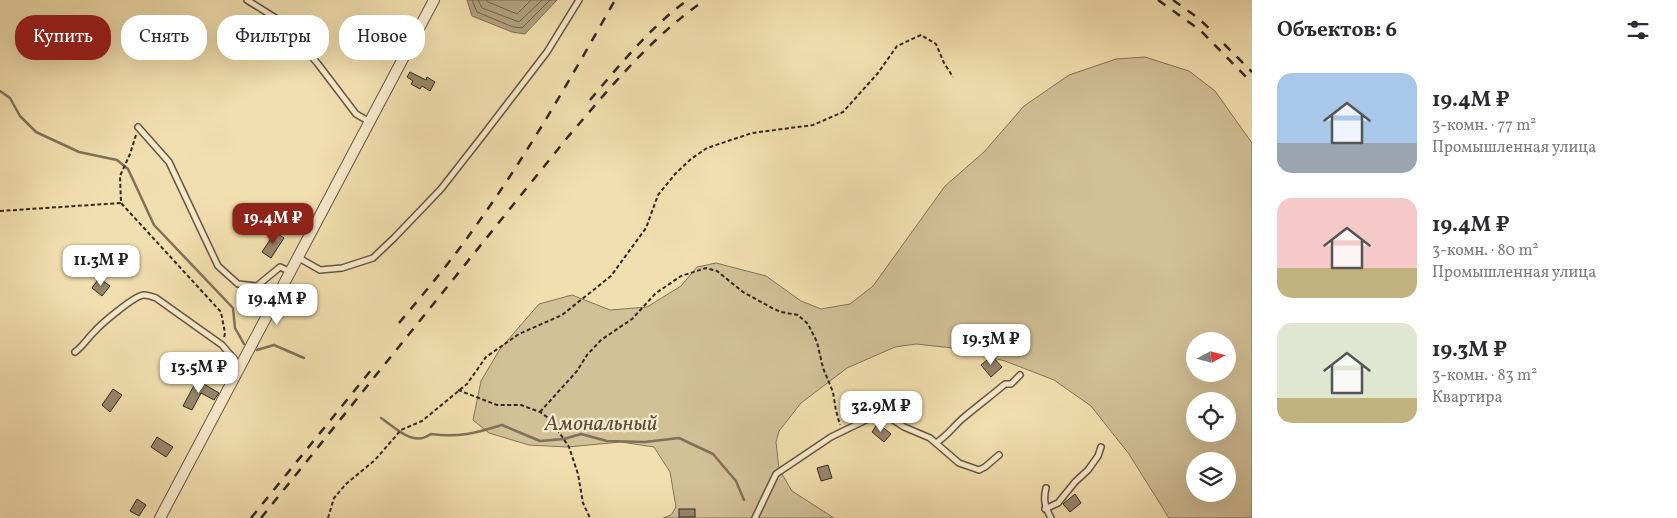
<!DOCTYPE html>
<html lang="ru">
<meta charset="utf-8">
<style>
:root{--surface:#fff;--page:#f2f2f3;--text:#2b2b33;--muted:#7c7c81;--accent:#8f2418}
body{margin:0;font-family:Vollkorn,serif;background:var(--page);color:var(--text);height:100vh;display:flex;flex-direction:column;font-size:19px;white-space:nowrap}
*{box-sizing:border-box;margin:0}
p{font-size:16px;color:var(--muted)}
.icon{flex:none;width:28px;height:28px;fill:none;stroke:currentColor;stroke-width:2;stroke-linecap:round;stroke-linejoin:round}
.map{position:relative;flex:1;overflow:hidden}
.sheet{display:flex;flex-direction:column;background:var(--surface);width:425px}
.sheet>*{flex:none}
.guide{position:absolute;left:15px;top:15px;width:475px;height:45px;display:flex;gap:10px}
.needle{width:32px;rotate:83deg}
.controls{position:absolute;left:1186px;top:332px;display:grid;gap:10px}
.controls a{display:grid;place-items:center;width:50px;height:50px;border-radius:50%;background:var(--surface);box-shadow:0 5px 20px #0002;font-size:25px}
.price{position:absolute;translate:-50% -42px;padding:0 11px;border-radius:10px;background:#fff;color:#222;font-size:16px;line-height:32px;filter:drop-shadow(0 1px 2px #0008)}
.price::after{content:'';position:absolute;left:50%;top:30px;width:15px;height:11px;margin-left:-8px;background:inherit;clip-path:polygon(0 0,100% 0,50% 100%)}
.price.selected{background:var(--accent);color:#fff}
ul{padding:0;list-style:none}
li{display:flex;align-items:center;gap:15px;height:125px;padding:0 25px}
li span{display:grid;place-items:center;flex:none;width:140px;height:100px;border-radius:15px;color:#555}
li>.icon{margin-inline-start:auto}
span .icon{width:60px;height:60px;fill:#fffc;stroke-width:1}
li b{font-size:21px}
h2{display:flex;justify-content:space-between;align-items:center;height:60px;padding:0 25px;font-size:21px}
.pill{padding:0 18px;border-radius:20px;background:var(--surface);box-shadow:0 5px 20px #0002;font-size:18px;line-height:45px}
.pill.selected{background:var(--accent);color:#fff}
main{display:flex;flex:1;min-height:0}
.map>svg:first-child{display:block}
.green{fill:#d2c097;stroke:#83745c;fill-rule:evenodd}
.water{fill:#b1a17e;stroke:#7f7158}
.lines{fill:none;stroke-linecap:round;stroke-linejoin:round}
.shore{stroke:#72644f;stroke-width:1}
.stream{stroke:#7f7158;stroke-width:2.5}
.building{fill:#97876a;stroke:#342820}
.service-casing{stroke:#645644;stroke-width:8}
.minor-casing{stroke:#645644;stroke-width:12}
.path{stroke:#342820;stroke-width:2;stroke-dasharray:4 2.5;stroke-linecap:butt}
.service{stroke:#f7eacb;stroke-width:5}
.minor{stroke:#f7eacb;stroke-width:10}
.rail{stroke:#342820;stroke-width:2.5;stroke-dasharray:9 9;stroke-linecap:butt}
.labels{text-anchor:middle;dominant-baseline:central;stroke-width:4.5;stroke-linejoin:round;paint-order:stroke}
.water-label{font-size:21px;font-style:italic;fill:#5a4c3c;stroke:#f7eacb}
</style>
<main>
<div class="map">
<svg width="1252" height="518" viewBox="0 0 1252 518">
<rect width="100%" height="100%" fill="#f2dfaf"/>
<filter id="stains"><feTurbulence type="fractalNoise" baseFrequency=".004" numOctaves="4"/><feColorMatrix values="0 0 0 0 .2 0 0 0 0 .09 0 0 0 0 .02 0 0 0 .5 -.17"/></filter>
<radialGradient id="worn" r=".72"><stop offset=".6" stop-color="#630" stop-opacity="0"/><stop offset="1" stop-color="#630" stop-opacity=".3"/></radialGradient>
<path class="green" d="M 1145,57 L 1189,71 L 1215,91 L 1252,143 L 1252,518 L 1169,518 L 1129,454 L 1091,406 L 1054,380 L 1005,361 L 953,348 L 916,344 L 895,347 L 847,368 L 801,403 L 779,431 L 776,442 L 779,469 L 792,491 L 834,518 L 663,518 L 671,515 L 676,507 L 670,472 L 654,447 L 621,442 L 567,447 L 529,445 L 489,433 L 473,420 L 481,381 L 500,349 L 539,304 L 572,295 L 610,310 L 647,307 L 681,286 L 697,267 L 716,263 L 766,276 L 801,301 L 821,309 L 850,304 L 873,286 L 945,186 L 984,152 L 1024,106 L 1069,75 L 1116,59 ZM 1195,341 L 1228,341 L 1228,374 L 1195,374 ZM 1195,401 L 1228,401 L 1228,434 L 1195,434 ZM 1195,461 L 1228,461 L 1228,494 L 1195,494 Z"/>
<path class="water" d="M 467,0 L 557,0 L 525,34 L 512,32 L 472,16 Z"/>
<g class="lines">
<g class="shore">
<path d="M 472,0 L 477,12 L 513,27 L 522,28 L 550,0"/>
<path d="M 478,0 L 482,8 L 519,22 L 542,0"/>
<path d="M 486,0 L 488,2 L 517,14 L 531,0"/>
</g>
<g class="stream">
<path d="M 0,91 L 10,98 L 20,116 L 36,132 L 79,152 L 117,160 L 128,169 L 154,225 L 233,308 L 235,328 L 244,344"/>
<path d="M 257,350 L 274,345 L 304,358"/>
<path d="M 381,418 C 397,429 413,447 431,434 C 458,438 476,433 502,425 L 540,441 L 564,439 L 581,434 L 607,441 L 645,442 L 679,438 L 713,454 L 736,481 L 744,500"/>
</g>
</g>
<g class="building">
<path d="M 410,72 L 426,80 L 427,77 L 435,82 L 430,91 L 422,86 L 420,89 L 411,84 L 413,81 L 407,77 Z"/>
<path d="M 275,232 L 284,238 L 271,258 L 262,252 Z"/>
<path d="M 99,278 L 110,286 L 102,296 L 92,288 Z"/>
<path d="M 992,356 L 1002,367 L 991,377 L 981,365 Z"/>
<path d="M 197,380 L 219,393 L 214,400 L 201,393 L 192,410 L 183,406 Z"/>
<path d="M 113,389 L 122,395 L 110,412 L 102,405 Z"/>
<path d="M 878,423 L 891,434 L 884,442 L 872,432 Z"/>
<path d="M 157,437 L 173,447 L 166,457 L 151,447 Z"/>
<path d="M 828,465 L 832,478 L 821,481 L 817,468 Z"/>
<path d="M 1075,494 L 1081,503 L 1070,512 L 1063,504 Z"/>
<path d="M 137,499 L 146,505 L 139,516 L 130,511 Z"/>
<rect x="679" y="509" width="16" height="8"/>
</g>
<g class="lines">
<defs>
<g id="service">
<path d="M 247,0 L 282,22 L 318,64 L 356,114 L 370,122"/>
<path d="M 138,127 L 169,162 L 218,266 L 238,284 L 257,286 L 280,267 L 291,272"/>
<path d="M 299,258 L 320,270 L 342,268 L 373,258 L 394,238 L 441,189 L 484,134 L 547,52 L 579,0"/>
<path d="M 75,352 C 83,346 87,339 94,332 C 101,324 135,295 144,295 C 148,295 153,297 156,298 L 222,345 L 241,367"/>
<path d="M 936,443 C 947,436 953,427 962,419 C 976,407 991,396 1005,384 L 1011,384 L 1020,375"/>
<path d="M 1046,488 C 1043,500 1045,507 1051,518"/>
<path d="M 1045,509 L 1058,503 L 1075,482 L 1088,470 L 1098,456 L 1101,447"/>
<path d="M 755,518 L 776,474 L 831,437 L 868,419 L 880,417 L 890,418 L 904,427 L 930,438 L 959,463 L 979,470 L 985,467 L 999,455"/>
</g>
<path id="minor" d="M 160,518 L 434,0"/>
</defs>
<use href="#service" class="service-casing"/>
<use href="#minor" class="minor-casing"/>
<g class="path">
<path d="M 136,135 L 130,154 L 120,176 L 121,203 L 221,312 L 225,333 L 224,338"/>
<path d="M 0,211 L 121,203"/>
<path d="M 458,390 L 497,405 L 521,405 L 540,412 L 551,420 L 569,447 L 578,474 L 583,503 L 590,518"/>
<path d="M 540,412 L 577,371 L 587,355 L 601,340 L 632,319 L 656,293 L 681,276 L 706,268 L 717,271 L 743,292 L 772,308 L 781,312 L 798,315 L 808,324 L 817,342 L 823,368 L 833,392 L 836,411 L 840,425"/>
<path d="M 328,518 L 334,498 L 346,484 L 375,460 L 401,430 L 422,421 L 467,384 L 486,357 L 519,334 L 562,315 L 611,276 L 646,228 L 658,195 L 676,173 L 691,159 L 707,148 L 752,133 L 813,125 L 843,112 L 878,73 L 897,46 L 921,35 L 936,44 L 944,63 L 953,77"/>
</g>
<use href="#service" class="service"/>
<use href="#minor" class="minor"/>
<g class="rail">
<path d="M 1158,0 L 1200,30 L 1252,83"/>
<path d="M 1173,0 L 1198,18 L 1212,31"/>
<path d="M 1224,44 L 1252,72"/>
<path d="M 590,100 C 617,68 654,23 688,0"/>
<path d="M 399,323 C 425,292 452,260 475,227 C 527,155 571,78 615,0"/>
<path d="M 251,518 L 372,369"/>
<path d="M 261,518 L 567,138 C 609,89 651,37 705,0"/>
</g>
</g>
<g class="labels">
<g class="water-label">
<text x="601" y="424">Амональный</text>
</g>
</g>
<rect width="100%" height="100%" filter="url(#stains)"/>
<rect width="100%" height="100%" fill="url(#worn)"/>
</svg>
<div class="controls">
<a><svg class="needle" viewBox="-14 -14 28 28"><path d="M0-13l5 13h-10z" fill="#e53935"/><path d="M0 13l5-13h-10z" fill="#7c7c81"/></svg></a>
<a><svg class="icon" aria-label="locate" viewBox="0 0 24 24"><circle cx="12" cy="12" r="6"/><path d="M12 2v4M12 18v4M2 12h4M18 12h4"/></svg></a>
<a><svg class="icon" aria-label="layers" viewBox="0 0 24 24"><path d="M12 4l9 5-9 5-9-5zM3 14l9 5 9-5"/></svg></a>
</div>
<b class="price selected" style="left:273px;top:245px">19.4M ₽</b>
<b class="price" style="left:101px;top:287px">11.3M ₽</b>
<b class="price" style="left:277px;top:326px">19.4M ₽</b>
<b class="price" style="left:991px;top:366px">19.3M ₽</b>
<b class="price" style="left:199px;top:394px">13.5M ₽</b>
<b class="price" style="left:881px;top:433px">32.9M ₽</b>
<div class="guide">
<a class="pill selected">Купить</a>
<a class="pill">Снять</a>
<a class="pill">Фильтры</a>
<a class="pill">Новое</a>
</div>
</div>
<section class="sheet">
<h2>Объектов: 6<svg class="icon" aria-label="filters" viewBox="0 0 24 24"><path d="M4 7h16M4 17h16"/><circle cx="9" cy="7" r="2"/><circle cx="15" cy="17" r="2"/></svg></h2>
<ul>
<li><span style="background:linear-gradient(#a9c7e8 70%,#9aa5b1 0)"><svg class="icon" aria-label="home" viewBox="0 0 24 24"><path d="M3 11l9-7 9 7M6 9v11h12V9"/></svg></span><div><b>19.4M ₽</b><p>3-комн. · 77 m²</p><p>Промышленная улица</p></div></li>
<li><span style="background:linear-gradient(#f6c9c9 70%,#c2b280 0)"><svg class="icon" aria-label="home" viewBox="0 0 24 24"><path d="M3 11l9-7 9 7M6 9v11h12V9"/></svg></span><div><b>19.4M ₽</b><p>3-комн. · 80 m²</p><p>Промышленная улица</p></div></li>
<li><span style="background:linear-gradient(#dfe7d0 75%,#c2b280 0)"><svg class="icon" aria-label="home" viewBox="0 0 24 24"><path d="M3 11l9-7 9 7M6 9v11h12V9"/></svg></span><div><b>19.3M ₽</b><p>3-комн. · 83 m²</p><p>Квартира</p></div></li>
</ul>
</section>
</main>
